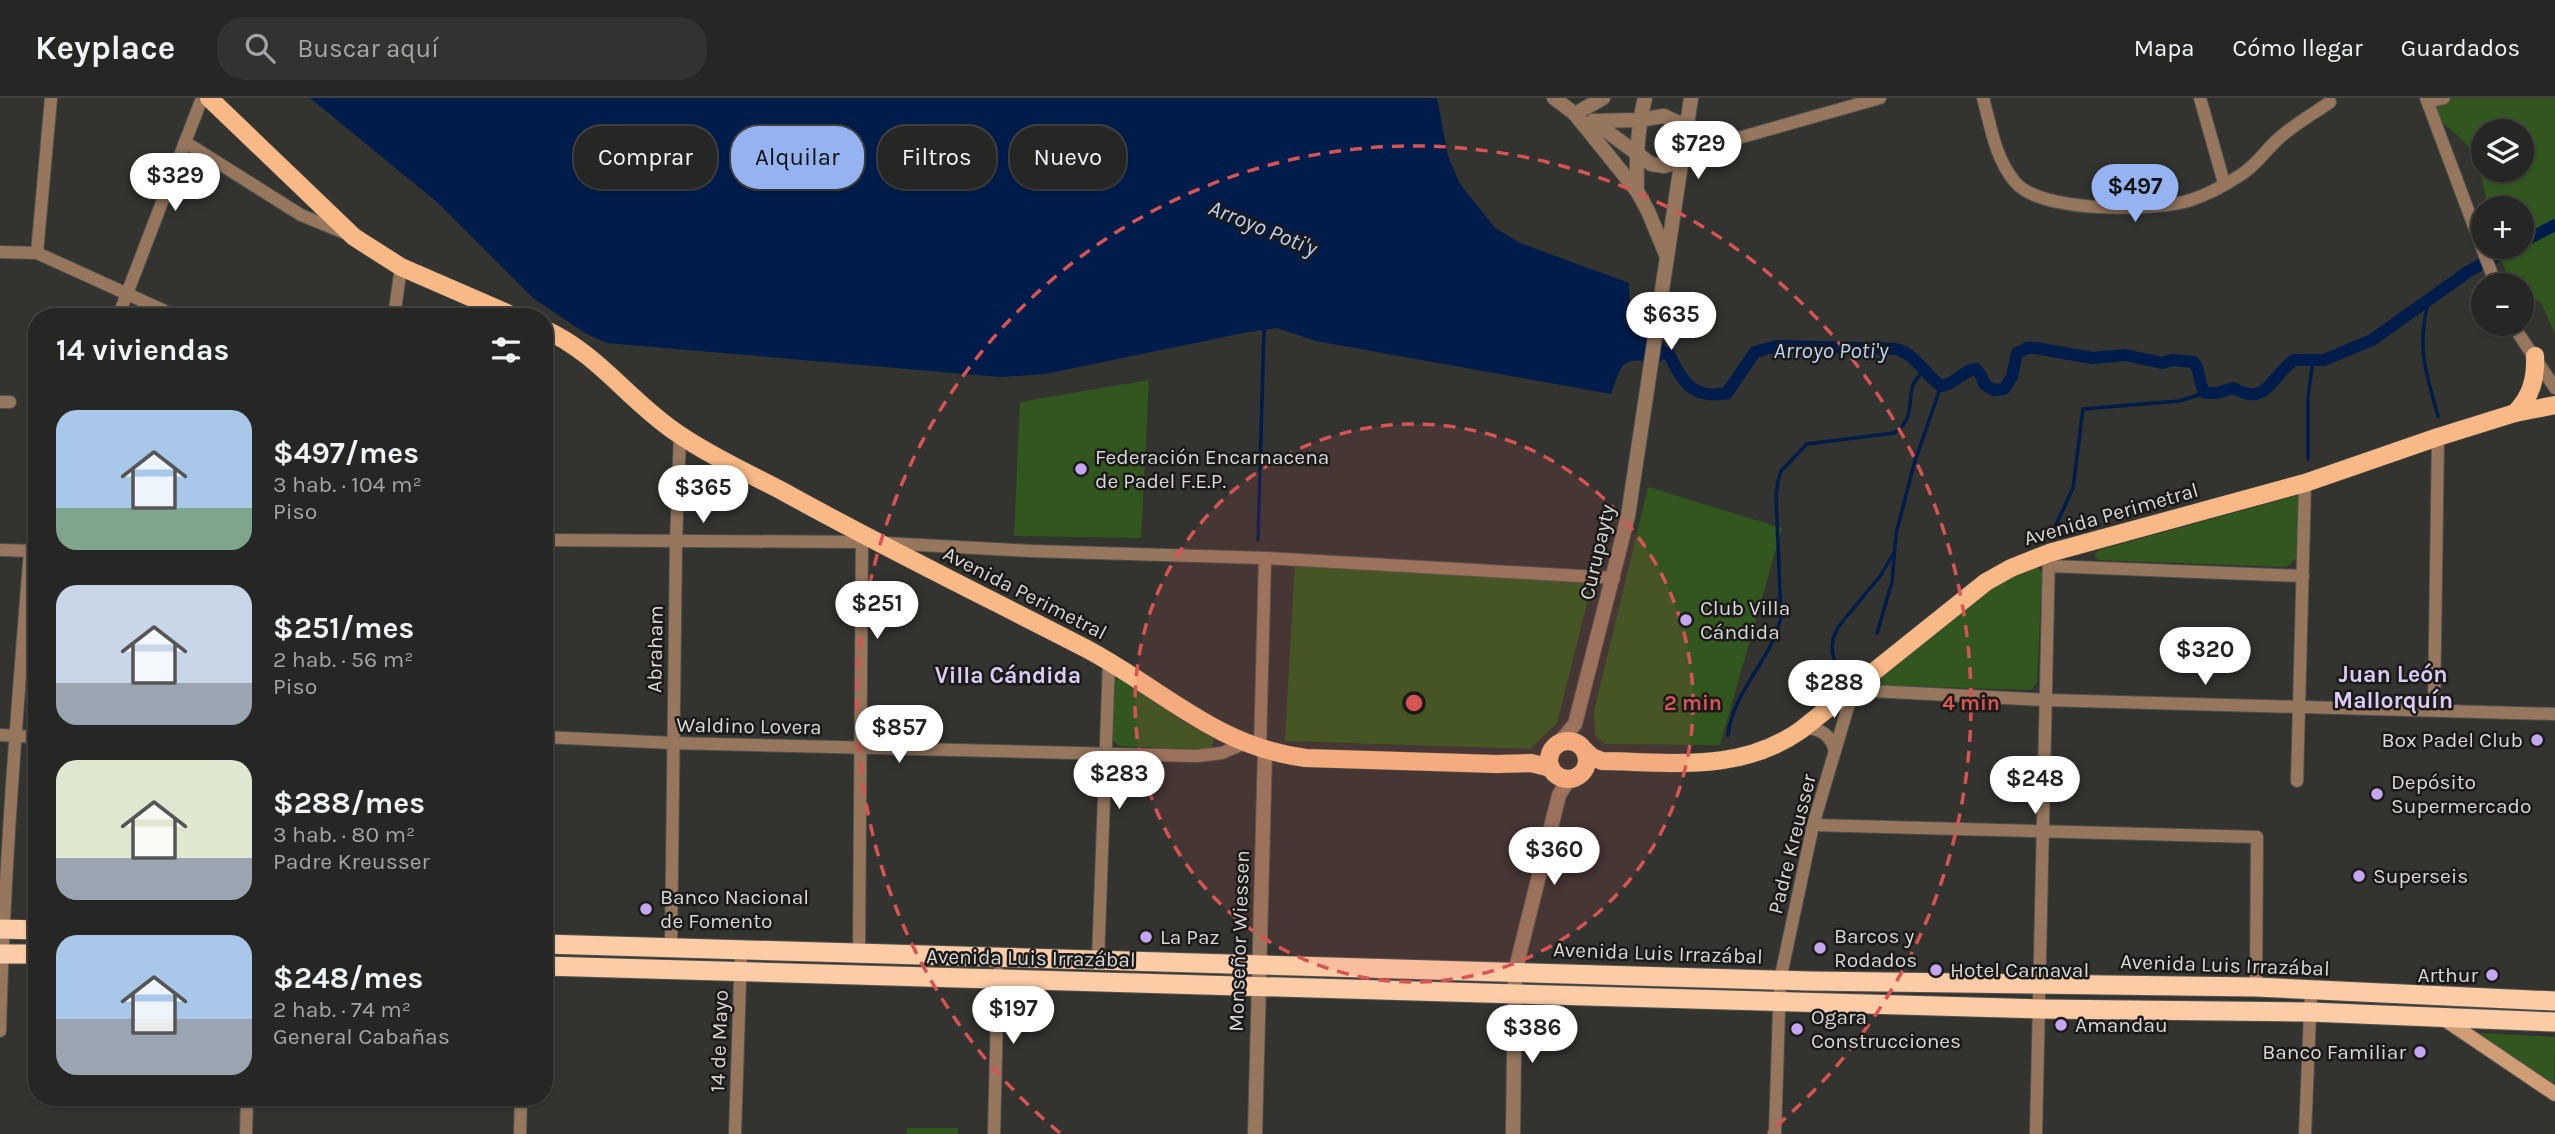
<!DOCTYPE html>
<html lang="es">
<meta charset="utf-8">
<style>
:root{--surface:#262624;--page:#323231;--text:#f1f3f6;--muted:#a4a5a6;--line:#424341;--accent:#95b2f1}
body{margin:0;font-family:Karla,sans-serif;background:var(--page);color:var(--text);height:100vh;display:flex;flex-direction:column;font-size:26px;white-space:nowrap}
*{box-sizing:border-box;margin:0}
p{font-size:23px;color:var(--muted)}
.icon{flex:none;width:38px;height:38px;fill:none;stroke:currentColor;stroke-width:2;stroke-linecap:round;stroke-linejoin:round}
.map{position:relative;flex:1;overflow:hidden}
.side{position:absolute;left:28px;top:210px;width:525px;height:798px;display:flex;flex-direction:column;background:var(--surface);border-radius:28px;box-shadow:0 2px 5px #0004,0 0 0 2px var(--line)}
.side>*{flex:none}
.guide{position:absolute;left:574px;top:28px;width:665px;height:63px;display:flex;gap:14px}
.controls{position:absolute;left:2471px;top:21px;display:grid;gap:14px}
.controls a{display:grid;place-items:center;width:63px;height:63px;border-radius:50%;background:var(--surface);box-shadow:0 2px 5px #0004,0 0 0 2px var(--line);font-size:35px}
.price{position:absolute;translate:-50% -60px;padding:0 16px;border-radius:24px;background:#fff;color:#222;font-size:23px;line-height:46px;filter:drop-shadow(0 2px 4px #0008)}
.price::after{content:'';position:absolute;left:50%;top:42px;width:21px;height:16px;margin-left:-10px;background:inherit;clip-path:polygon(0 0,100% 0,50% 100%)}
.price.selected{background:var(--accent);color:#111}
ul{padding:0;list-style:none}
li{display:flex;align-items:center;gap:21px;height:175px;padding:0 28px}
li span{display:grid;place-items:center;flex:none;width:196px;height:140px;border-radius:21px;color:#555}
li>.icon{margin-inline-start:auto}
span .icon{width:84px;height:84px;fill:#fffc;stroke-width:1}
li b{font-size:30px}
h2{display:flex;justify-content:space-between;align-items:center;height:84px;padding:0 28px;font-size:30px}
.tag{padding:0 24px;border-radius:28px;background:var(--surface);box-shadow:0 2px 5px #0004,0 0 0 2px var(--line);font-size:24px;line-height:63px}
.tag.selected{background:var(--accent);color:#111}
header{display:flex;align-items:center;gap:42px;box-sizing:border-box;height:98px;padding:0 35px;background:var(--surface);border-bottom:2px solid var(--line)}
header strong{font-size:33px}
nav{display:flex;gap:38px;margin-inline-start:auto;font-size:24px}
.search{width:490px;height:63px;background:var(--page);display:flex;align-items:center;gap:18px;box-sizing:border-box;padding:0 24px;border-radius:28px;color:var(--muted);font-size:26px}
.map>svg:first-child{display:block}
.green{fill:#32571e;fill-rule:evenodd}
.water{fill:#001c4a}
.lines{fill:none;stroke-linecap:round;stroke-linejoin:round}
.stream{stroke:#001c4a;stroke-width:3.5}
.canal{stroke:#001c4a;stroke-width:12}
.minor-casing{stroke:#51514e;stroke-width:14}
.tertiary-casing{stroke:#51514e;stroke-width:16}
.secondary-casing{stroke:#51514e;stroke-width:16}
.primary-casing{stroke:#51514e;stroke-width:19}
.trunk-casing{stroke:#51514e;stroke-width:21}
.minor{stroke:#96775e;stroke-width:12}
.tertiary{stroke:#96775e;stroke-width:14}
.secondary{stroke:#ce9c75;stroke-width:14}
.primary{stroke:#f9b986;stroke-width:18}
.trunk{stroke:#fccca7;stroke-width:19}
.ring{fill:none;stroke:#d65454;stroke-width:3.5;stroke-dasharray:12 9}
.poi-dot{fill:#c5a6f0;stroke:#1b1a19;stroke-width:2.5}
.labels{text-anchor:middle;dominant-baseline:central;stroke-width:5;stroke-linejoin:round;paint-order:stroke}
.poi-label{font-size:21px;fill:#d8d8d6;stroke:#1b1a19;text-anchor:start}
.street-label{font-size:21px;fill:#d8d8d6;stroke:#1b1a19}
.water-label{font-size:23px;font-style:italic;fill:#b9d3f8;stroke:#1b1a19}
.neighbourhood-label{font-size:23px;font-weight:bold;fill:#dbcbf5;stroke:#1b1a19}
.centre{fill:#d65454;stroke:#1b1a19;stroke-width:3.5}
.ring-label{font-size:21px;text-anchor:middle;font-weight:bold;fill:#d65454;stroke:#1b1a19;stroke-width:5;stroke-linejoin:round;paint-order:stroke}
</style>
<header>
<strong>Keyplace</strong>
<div class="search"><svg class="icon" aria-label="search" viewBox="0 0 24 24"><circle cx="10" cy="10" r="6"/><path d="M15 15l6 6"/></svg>Buscar aquí</div>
<nav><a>Mapa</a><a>Cómo llegar</a><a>Guardados</a></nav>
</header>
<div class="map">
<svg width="2555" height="1036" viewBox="0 0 2555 1036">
<rect width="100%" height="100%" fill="#333330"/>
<g class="green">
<path d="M 2428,0 L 2555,0 L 2555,236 L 2542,206 L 2522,191 L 2522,187 C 2506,185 2502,162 2498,149 L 2522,149 L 2522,110 L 2489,110 L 2476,60 L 2465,44 L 2436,19 ZM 2483,33 L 2522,33 L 2522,72 L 2483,72 Z"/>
<path d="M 1149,282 L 1141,440 L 1014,438 L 1020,304 Z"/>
<path d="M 1648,389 L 1782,430 L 1720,647 L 1605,646 L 1595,637 L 1594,613 Z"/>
<path d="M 2295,398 L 2299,399 L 2297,460 L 2286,469 L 2099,462 L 2094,457 L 2099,452 Z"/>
<path d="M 1295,463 L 1593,481 L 1557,625 L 1530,651 L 1285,643 Z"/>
<path d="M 2037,469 L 2042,475 L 2037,584 L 2031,592 L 1878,587 L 1879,582 L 1984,494 L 1996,485 Z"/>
<path d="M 1119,579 L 1186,625 L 1212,638 L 1214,642 L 1211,651 L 1206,652 L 1120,648 L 1111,642 L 1114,584 Z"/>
<path d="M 2456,934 L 2555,939 L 2554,997 Z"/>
<path d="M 157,999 L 239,999 L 227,1008 C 205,1007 182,999 160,1003 Z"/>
<rect x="907" y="1030" width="51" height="6"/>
</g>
<path class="water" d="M 310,0 L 1437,0 L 1448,58 L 1460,86 L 1495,130 L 1520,145 L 1629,185 L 1630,221 C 1650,228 1661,237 1669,256 L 1660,264 C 1622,260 1623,261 1611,296 L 1316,243 L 1277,230 L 1248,234 L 1045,276 L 1001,279 L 607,245 L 585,235 L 533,200 L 437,104 Z"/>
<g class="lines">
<g class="stream">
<path d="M 2428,204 C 2417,252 2425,271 2438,318"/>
<path d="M 2308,361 L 2308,299 L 2313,262"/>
<path d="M 2054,431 L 2073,390 L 2083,311 L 2179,303 L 2205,295"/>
<path d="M 1258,442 L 1264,232"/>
<path d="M 1877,535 L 1892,484 L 1896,436 L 1914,366 L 1941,288"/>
<path d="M 1838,577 L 1832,553 L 1833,541 L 1838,529 L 1881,477 L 1893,456"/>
<path d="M 1728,637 C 1733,592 1773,561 1781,518 L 1776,398 L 1778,383 L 1781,373 L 1807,346 L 1894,335 C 1915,321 1907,307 1913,287 C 1915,282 1920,277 1924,272"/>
</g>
<g class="canal">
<path d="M 2522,144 L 2555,127"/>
<path d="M 1656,252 L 1669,256 C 1682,284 1693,302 1727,295 L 1755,254 L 1777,248 L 1896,251 C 1916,256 1925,277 1941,288 C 1956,286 1963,272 1976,271 L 1980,276 L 1985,287 L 1994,292 L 2004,291 L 2012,279 L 2017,255 L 2027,250 L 2036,250 L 2092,260 L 2125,257 L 2162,265 L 2172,262 L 2194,264 C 2201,274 2198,285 2205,295 L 2217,295 L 2234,290 C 2266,310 2271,278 2294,262 L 2324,262 L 2372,242 L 2469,173 L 2513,149"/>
</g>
<defs>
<g id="minor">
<path d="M 1983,0 C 1991,29 1995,60 2015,84 C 2041,115 2154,114 2191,102 C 2206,97 2225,87 2239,78 C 2255,69 2264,54 2277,42 C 2293,27 2313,16 2330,4"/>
<path d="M 2200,0 L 2224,85"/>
<path d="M 2426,0 L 2496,187"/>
<path d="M 2428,4 L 2444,0"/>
<path d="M 185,44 L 301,117 L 345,135"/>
<path d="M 1683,62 L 1696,52 L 1710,48 L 1880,0"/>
<path d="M 0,154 L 37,155 L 178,219"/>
<path d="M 37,155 L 51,0"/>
<path d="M 118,219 L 202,0"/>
<path d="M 394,219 L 401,169"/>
<path d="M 2512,226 L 2555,290"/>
<path d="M 0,304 L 10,304"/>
<path d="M 544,442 L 862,444"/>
<path d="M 884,445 L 1032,453 L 1265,460 L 1260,650"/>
<path d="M 0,452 L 36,453"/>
<path d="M 1265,460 L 1614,480"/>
<path d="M 2049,468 L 2303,478"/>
<path d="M 2434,611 L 2438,339"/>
<path d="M 1804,630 C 1820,630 1831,637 1835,653"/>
<path d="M 0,637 L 37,639"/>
<path d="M 544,639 L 673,645 L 1197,658 L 1222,655 L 1245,645"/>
<path d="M 2297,683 L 2305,385"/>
<path d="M 1813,727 L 2257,739 L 2256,889"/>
<path d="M 671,850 L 676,444 L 680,337"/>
<path d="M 859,855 L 862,437"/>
<path d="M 1098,862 L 1109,564"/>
<path d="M 0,933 C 4,773 17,613 30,453 L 37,435"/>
<path d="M 246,1036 L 247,999"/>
<path d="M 520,1036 L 521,999"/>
<path d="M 735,1036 L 741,852"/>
<path d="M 994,1036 L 998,875"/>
<path d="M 1775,1036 L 1780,882 L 1813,727 L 1853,592 L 2046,602 L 2555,616"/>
<path d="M 2036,1036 L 2049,455"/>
<path d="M 2305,1036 L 2311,893"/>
</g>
<g id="tertiary">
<path d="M 1554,0 L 1575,16 L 1637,93 L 1648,113 L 1667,159"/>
<path d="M 1575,16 L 1603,0"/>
<path d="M 1593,23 L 1651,66 L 1664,68 L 1683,62"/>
<path d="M 1593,23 L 1639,22 L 1664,18 L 1687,29"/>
<path d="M 1637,93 C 1636,61 1637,31 1645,0"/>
<path d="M 1559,645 L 1575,626 L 1628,418 L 1691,0"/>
<path d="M 1255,1036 L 1265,652"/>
<path d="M 1513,1036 L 1515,874 L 1559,697 L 1566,686 L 1576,679"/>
</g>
<path id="secondary" d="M 2444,921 L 2555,996"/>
<g id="primary">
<path d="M 209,0 L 354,139 L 401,169 L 516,219"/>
<path d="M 544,231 C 599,256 629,303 677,335 C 710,358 748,375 784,394 C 883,449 984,498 1085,550 C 1161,590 1216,649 1306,660 L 1496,666 L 1531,665 L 1551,670"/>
<path d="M 2515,315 C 2531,299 2536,281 2535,258"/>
<circle cx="1568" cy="662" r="19"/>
<path d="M 1584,652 L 1592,659 L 1602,663 C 1672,664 1740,675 1801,632 L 1986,484 L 2011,470 L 2049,455 L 2305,385 L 2438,339 L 2515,315 L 2555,307"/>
</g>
<g id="trunk">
<path d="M 0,831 L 37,832"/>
<path d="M 544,846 L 1809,883 L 2256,889 L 2555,903"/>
<path d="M 0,856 L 37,856"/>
<path d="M 544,868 L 2040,911 L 2310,914 L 2555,924"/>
</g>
</defs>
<use href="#minor" class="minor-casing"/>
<use href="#tertiary" class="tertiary-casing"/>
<use href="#secondary" class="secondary-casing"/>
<use href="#primary" class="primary-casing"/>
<use href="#trunk" class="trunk-casing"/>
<use href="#minor" class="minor"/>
<use href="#tertiary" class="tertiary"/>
<use href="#secondary" class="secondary"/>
<use href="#primary" class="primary"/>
<use href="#trunk" class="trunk"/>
</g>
<circle cx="1414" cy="605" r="279" fill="#d65454" fill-opacity=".12"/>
<g class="ring">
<circle cx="1414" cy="605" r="279"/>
<path d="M1060 1035A557 557 0 1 1 1768 1035"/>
</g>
<g class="poi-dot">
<circle cx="1081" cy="371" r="7"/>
<circle cx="1686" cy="522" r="7"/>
<circle cx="2537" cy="642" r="7"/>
<circle cx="2377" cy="696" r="7"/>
<circle cx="2359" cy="778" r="7"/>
<circle cx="646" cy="811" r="7"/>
<circle cx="1146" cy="839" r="7"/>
<circle cx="1820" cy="850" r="7"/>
<circle cx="1936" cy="872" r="7"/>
<circle cx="2492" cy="877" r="7"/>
<circle cx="2061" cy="927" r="7"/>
<circle cx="1797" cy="931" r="7"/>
<circle cx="2420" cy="954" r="7"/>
</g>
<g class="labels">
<g class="poi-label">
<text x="1095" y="359">Federación Encarnacena<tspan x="1095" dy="24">de Padel F.E.P.</tspan></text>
<text x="1700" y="510">Club Villa<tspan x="1700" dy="24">Cándida</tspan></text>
<text x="2523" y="642" text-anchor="end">Box Padel Club</text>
<text x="2391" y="684">Depósito<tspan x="2391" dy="24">Supermercado</tspan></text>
<text x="2373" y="778">Superseis</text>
<text x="660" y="799">Banco Nacional<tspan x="660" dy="24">de Fomento</tspan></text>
<text x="1834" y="838">Barcos y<tspan x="1834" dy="24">Rodados</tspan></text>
<text x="1160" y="839">La Paz</text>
<text x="1950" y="872">Hotel Carnaval</text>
<text x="2478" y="877" text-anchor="end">Arthur</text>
<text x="1811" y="919">Ogara<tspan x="1811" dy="24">Construcciones</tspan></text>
<text x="2075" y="927">Amandau</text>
<text x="2406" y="954" text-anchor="end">Banco Familiar</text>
</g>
<g class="street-label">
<text transform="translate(2111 416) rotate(-16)">Avenida Perimetral</text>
<text transform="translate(1597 454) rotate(-77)">Curupayty</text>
<text transform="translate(1025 495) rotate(27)">Avenida Perimetral</text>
<text transform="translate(655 551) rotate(-89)">Abraham</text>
<text transform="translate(749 628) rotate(1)">Waldino Lovera</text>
<text transform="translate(1792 746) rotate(-76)">Padre Kreusser</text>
<text transform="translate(1239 843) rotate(-88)">Monseñor Wiessen</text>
<text transform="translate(1658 855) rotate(2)">Avenida Luis Irrazábal</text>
<text transform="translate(1031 860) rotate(1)">Avenida Luis Irrazábal</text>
<text transform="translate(2225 867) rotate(2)">Avenida Luis Irrazábal</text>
<text transform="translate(719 943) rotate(-88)">14 de Mayo</text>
</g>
<g class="water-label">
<text transform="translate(1263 130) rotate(22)">Arroyo Poti'y</text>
<text x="1831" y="252">Arroyo Poti'y</text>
</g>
<g class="neighbourhood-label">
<text x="2393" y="576">Juan León<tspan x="2393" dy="26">Mallorquín</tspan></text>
<text x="1008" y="577">Villa Cándida</text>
</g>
</g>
<circle cx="1414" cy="605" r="10" class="centre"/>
<g class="ring-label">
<text x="1693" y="612">2 min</text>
<text x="1971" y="612">4 min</text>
</g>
</svg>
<div class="controls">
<a><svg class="icon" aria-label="layers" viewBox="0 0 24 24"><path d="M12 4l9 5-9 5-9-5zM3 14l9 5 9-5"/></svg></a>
<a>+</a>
<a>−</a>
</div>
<b class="price" style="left:1698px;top:83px">$729</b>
<b class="price" style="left:175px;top:115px">$329</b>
<b class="price selected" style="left:2135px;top:126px">$497</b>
<b class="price" style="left:1671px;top:254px">$635</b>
<b class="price" style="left:703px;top:427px">$365</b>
<b class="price" style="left:877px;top:543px">$251</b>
<b class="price" style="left:2205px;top:589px">$320</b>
<b class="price" style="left:1834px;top:622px">$288</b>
<b class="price" style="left:899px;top:667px">$857</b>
<b class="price" style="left:1119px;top:713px">$283</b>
<b class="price" style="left:2035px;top:718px">$248</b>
<b class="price" style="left:1554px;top:789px">$360</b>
<b class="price" style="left:1013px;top:948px">$197</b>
<b class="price" style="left:1532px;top:967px">$386</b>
<div class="guide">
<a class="tag">Comprar</a>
<a class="tag selected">Alquilar</a>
<a class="tag">Filtros</a>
<a class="tag">Nuevo</a>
</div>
<section class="side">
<h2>14 viviendas<svg class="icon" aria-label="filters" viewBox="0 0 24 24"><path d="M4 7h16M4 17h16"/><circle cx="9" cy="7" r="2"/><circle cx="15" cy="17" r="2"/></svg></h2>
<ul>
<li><span style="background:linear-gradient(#a9c7e8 70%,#7fa58c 0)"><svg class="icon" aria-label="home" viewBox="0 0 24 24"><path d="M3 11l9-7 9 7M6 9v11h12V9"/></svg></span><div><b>$497/mes</b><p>3 hab. · 104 m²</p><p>Piso</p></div></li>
<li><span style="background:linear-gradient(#c9d6e8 70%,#9aa5b1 0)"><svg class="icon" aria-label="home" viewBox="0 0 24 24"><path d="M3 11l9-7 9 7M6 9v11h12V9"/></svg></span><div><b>$251/mes</b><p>2 hab. · 56 m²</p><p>Piso</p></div></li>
<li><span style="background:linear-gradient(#dfe7d0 70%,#9aa5b1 0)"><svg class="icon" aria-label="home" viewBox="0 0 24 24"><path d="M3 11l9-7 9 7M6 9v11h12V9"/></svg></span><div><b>$288/mes</b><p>3 hab. · 80 m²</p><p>Padre Kreusser</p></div></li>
<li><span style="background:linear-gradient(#a9c7e8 60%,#9aa5b1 0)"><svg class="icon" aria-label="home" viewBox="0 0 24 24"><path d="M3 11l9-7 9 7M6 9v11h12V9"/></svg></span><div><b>$248/mes</b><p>2 hab. · 74 m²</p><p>General Cabañas</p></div></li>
</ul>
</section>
</div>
